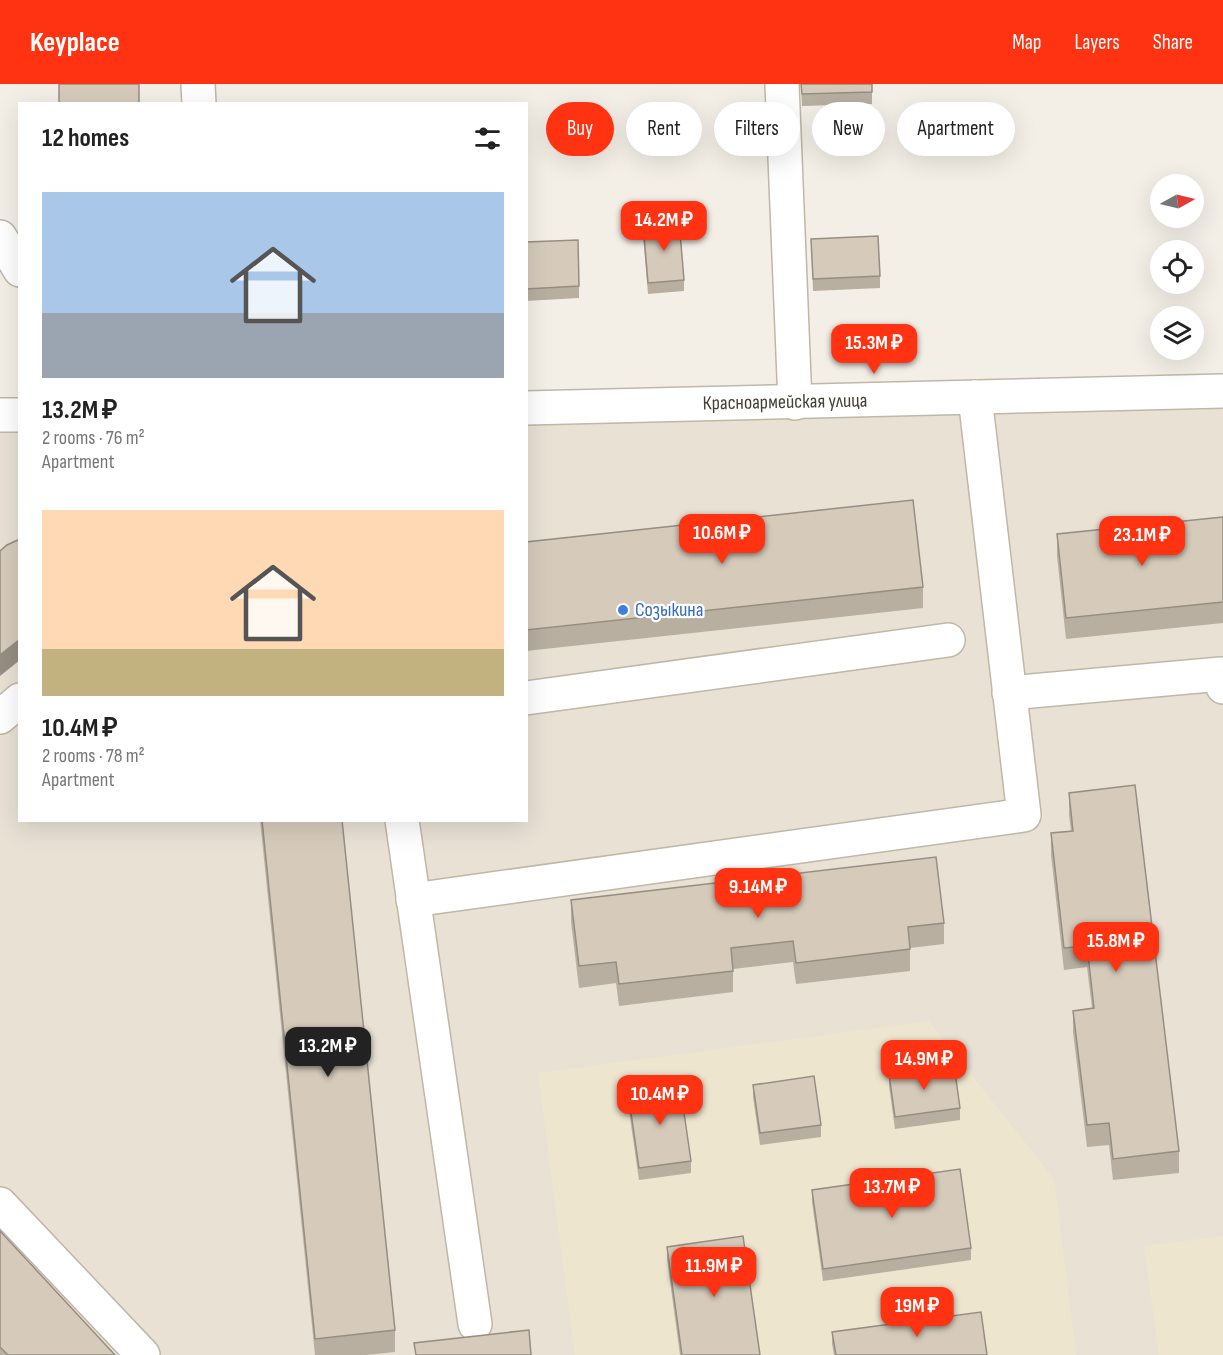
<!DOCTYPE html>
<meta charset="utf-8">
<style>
:root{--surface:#fff;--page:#f6f6f6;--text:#222;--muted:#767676;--accent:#ff3212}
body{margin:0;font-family:"Sofia Sans Condensed",sans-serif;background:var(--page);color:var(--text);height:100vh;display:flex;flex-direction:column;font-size:22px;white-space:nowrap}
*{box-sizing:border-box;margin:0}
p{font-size:20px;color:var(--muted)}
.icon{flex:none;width:33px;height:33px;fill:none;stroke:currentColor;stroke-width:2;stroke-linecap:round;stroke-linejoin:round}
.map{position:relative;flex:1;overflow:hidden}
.sheet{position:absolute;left:18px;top:18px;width:510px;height:720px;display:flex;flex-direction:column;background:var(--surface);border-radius:0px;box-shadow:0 6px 24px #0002}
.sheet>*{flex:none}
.top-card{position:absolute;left:546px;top:18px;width:570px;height:54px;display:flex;gap:12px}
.needle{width:39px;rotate:82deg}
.buttons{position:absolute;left:1150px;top:90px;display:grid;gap:12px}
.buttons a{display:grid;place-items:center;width:54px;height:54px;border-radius:50%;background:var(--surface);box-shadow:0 6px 24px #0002;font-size:30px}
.price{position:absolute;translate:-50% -51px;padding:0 14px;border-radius:12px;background:var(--accent);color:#fff;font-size:20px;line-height:39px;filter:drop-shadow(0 2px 3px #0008)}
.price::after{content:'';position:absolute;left:50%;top:36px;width:18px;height:14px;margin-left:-9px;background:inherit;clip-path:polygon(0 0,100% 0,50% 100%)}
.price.on{background:#222;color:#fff}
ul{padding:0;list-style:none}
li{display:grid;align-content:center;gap:12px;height:318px;padding:0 24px}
li span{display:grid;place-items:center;height:186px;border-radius:0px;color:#555}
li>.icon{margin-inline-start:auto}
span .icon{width:108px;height:108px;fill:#fffc;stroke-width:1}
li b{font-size:26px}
h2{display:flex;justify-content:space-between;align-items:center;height:72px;padding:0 24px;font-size:26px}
.pill{padding:0 21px;border-radius:27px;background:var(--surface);box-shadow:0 6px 24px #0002;font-size:21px;line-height:54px}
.pill.on{background:var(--accent);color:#fff}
header{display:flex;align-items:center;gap:36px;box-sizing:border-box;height:84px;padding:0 30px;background:var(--accent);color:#fff}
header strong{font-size:28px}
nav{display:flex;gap:33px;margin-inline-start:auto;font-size:21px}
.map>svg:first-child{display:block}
.residential{fill:#e8e1d4}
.education{fill:#eee5cf}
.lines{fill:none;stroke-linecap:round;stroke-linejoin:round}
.minor-casing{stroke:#c0b7a8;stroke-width:36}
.minor{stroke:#fff;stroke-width:33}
.wall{fill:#b8afa1}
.shaded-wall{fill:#968e83}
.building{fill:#d6cbbb;stroke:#968e83;stroke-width:1.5}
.shop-dot{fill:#3f7fe0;stroke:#fff;stroke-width:2}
.labels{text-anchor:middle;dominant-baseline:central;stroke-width:4.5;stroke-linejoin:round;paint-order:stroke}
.street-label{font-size:20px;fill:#474035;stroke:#fff}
.shop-label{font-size:20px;fill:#366cbe;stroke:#fff;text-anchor:start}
</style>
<header>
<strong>Keyplace</strong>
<nav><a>Map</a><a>Layers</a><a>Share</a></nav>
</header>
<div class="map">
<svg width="1223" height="1271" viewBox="0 0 1223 1271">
<rect width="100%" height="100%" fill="#f4efe6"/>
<path class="residential" d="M 1223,307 L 1223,1271 L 0,1271 L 0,340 L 20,339 L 20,736 L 526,736 L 527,326 Z"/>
<g class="education">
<path d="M 929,937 L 1054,1095 L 1076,1271 L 575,1271 L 538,989 Z"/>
<path d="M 1223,1152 L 1223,1271 L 1159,1271 L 1144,1162 Z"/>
</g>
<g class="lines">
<defs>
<g id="minor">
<path d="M 198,0 L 199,20"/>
<path d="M 782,0 L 795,319"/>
<path d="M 0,153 L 20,186"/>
<path d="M 526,324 L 1223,307"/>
<path d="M 0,331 L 20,331"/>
<path d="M 1009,609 L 1221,590 L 1223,603"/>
<path d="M 526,614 L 948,556"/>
<path d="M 0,633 L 20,616"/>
<path d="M 402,736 L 475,1240"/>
<path d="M 413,816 L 1024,731 L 975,313"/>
<path d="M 0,1120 L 143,1271"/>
</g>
</defs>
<use href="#minor" class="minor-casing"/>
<use href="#minor" class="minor"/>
</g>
<g class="wall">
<path d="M 801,0 L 872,0 L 872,20 L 802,22 Z"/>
<path d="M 643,139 L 684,196 L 684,207 L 648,210 L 643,151 Z"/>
<path d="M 811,155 L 880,192 L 880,204 L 813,207 Z"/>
<path d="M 526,158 L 579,202 L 579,214 L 526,217 Z"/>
<path d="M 1223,433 L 1223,539 L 1066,555 L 1057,472 L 1057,450 Z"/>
<path d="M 526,458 L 923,503 L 923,524 L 526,567 Z"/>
<path d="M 1069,709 L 1179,1067 L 1179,1089 L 1113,1096 L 1109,1061 L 1087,1063 L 1073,948 L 1073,927 L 1092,924 L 1087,883 L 1064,886 L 1051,771 L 1051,749 L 1071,747 L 1069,731 Z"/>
<path d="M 260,736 L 342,736 L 395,1246 L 395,1268 L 366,1271 L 315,1271 Z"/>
<path d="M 571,816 L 944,839 L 944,860 L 910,864 L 910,887 L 796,900 L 793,878 L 733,885 L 733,908 L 619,922 L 616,899 L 579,904 L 571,838 Z"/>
<path d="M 889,990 L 960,1024 L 960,1036 L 895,1045 L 889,1002 Z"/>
<path d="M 753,1001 L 821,1041 L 821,1053 L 760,1061 L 753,1013 Z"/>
<path d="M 628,1008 L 691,1077 L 691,1089 L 639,1096 L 628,1020 Z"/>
<path d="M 812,1106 L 971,1164 L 971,1176 L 823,1197 L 812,1118 Z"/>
<path d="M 0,1147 L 115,1271 L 0,1271 Z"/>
<path d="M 667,1163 L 760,1271 L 680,1271 L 667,1175 Z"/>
<path d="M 832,1248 L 987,1271 L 834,1271 L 832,1260 Z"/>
</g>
<path class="shaded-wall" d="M 20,555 L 20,576 L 0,592 L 0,571 Z"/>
<g class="building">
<rect x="59" y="0" width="80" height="20"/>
<path d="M 801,0 L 872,0 L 872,8 L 802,10 Z"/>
<path d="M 679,136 L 684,196 L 648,199 L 643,139 Z"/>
<path d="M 878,152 L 880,192 L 813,195 L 811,155 Z"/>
<path d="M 578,156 L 579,202 L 526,205 L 526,158 Z"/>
<path d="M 913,416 L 923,503 L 526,546 L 526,458 Z"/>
<path d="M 1223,433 L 1223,518 L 1066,534 L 1057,450 Z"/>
<path d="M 20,455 L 20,555 L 0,571 L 0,467 L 7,461 Z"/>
<path d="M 1135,701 L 1179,1067 L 1113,1075 L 1109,1039 L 1087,1041 L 1073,927 L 1094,924 L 1087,862 L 1064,864 L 1051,749 L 1073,747 L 1069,709 Z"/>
<path d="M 262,736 L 342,736 L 395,1246 L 315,1255 Z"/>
<path d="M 936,773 L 944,839 L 908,843 L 910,865 L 796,879 L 793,857 L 731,864 L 733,887 L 619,900 L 616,878 L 579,882 L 571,816 Z"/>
<path d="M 954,981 L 960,1024 L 895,1033 L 889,990 Z"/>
<path d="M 814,992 L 821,1041 L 760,1049 L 753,1001 Z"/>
<path d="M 680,1001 L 691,1077 L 639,1084 L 628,1008 Z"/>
<path d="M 960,1085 L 971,1164 L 823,1185 L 812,1106 Z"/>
<path d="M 0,1147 L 115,1271 L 8,1271 L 0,1263 Z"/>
<path d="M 743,1152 L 760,1271 L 682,1271 L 667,1163 Z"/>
<path d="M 981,1228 L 987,1271 L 836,1271 L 832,1248 Z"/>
<path d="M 529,1246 L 531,1271 L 416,1271 L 414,1259 Z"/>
</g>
<circle class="shop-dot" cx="623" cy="526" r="6"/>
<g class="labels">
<g class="street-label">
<text transform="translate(785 318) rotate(-1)">Красноармейская улица</text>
</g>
<g class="shop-label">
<text x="635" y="526">Созыкина</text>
</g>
</g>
</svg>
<div class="buttons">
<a><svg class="needle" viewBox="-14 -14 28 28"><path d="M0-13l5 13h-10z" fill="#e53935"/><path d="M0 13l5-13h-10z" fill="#767676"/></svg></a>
<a><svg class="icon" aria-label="locate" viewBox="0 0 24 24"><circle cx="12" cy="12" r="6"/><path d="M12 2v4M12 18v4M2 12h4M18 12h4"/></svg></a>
<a><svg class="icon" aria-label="layers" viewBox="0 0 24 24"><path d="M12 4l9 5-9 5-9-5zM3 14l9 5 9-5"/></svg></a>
</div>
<b class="price" style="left:664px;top:168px">14.2M ₽</b>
<b class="price" style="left:874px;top:291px">15.3M ₽</b>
<b class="price" style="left:722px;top:481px">10.6M ₽</b>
<b class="price" style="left:1142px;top:483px">23.1M ₽</b>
<b class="price" style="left:758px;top:835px">9.14M ₽</b>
<b class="price" style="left:1116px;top:889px">15.8M ₽</b>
<b class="price on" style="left:328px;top:994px">13.2M ₽</b>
<b class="price" style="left:924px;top:1007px">14.9M ₽</b>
<b class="price" style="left:660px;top:1042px">10.4M ₽</b>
<b class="price" style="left:892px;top:1135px">13.7M ₽</b>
<b class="price" style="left:714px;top:1214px">11.9M ₽</b>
<b class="price" style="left:917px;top:1254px">19M ₽</b>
<div class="top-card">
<a class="pill on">Buy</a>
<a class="pill">Rent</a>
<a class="pill">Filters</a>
<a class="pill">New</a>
<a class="pill">Apartment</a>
</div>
<section class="sheet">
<h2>12 homes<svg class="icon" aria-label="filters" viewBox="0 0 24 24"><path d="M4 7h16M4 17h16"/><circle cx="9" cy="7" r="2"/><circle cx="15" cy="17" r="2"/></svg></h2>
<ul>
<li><span style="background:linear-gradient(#a9c7e8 65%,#9aa5b1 0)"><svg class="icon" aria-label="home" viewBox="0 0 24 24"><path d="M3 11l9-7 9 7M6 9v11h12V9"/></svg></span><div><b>13.2M ₽</b><p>2 rooms · 76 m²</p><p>Apartment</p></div></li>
<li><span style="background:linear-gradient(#ffd9b3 75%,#c2b280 0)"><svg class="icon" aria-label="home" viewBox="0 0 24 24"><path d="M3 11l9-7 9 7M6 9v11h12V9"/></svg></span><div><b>10.4M ₽</b><p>2 rooms · 78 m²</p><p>Apartment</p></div></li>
</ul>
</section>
</div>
